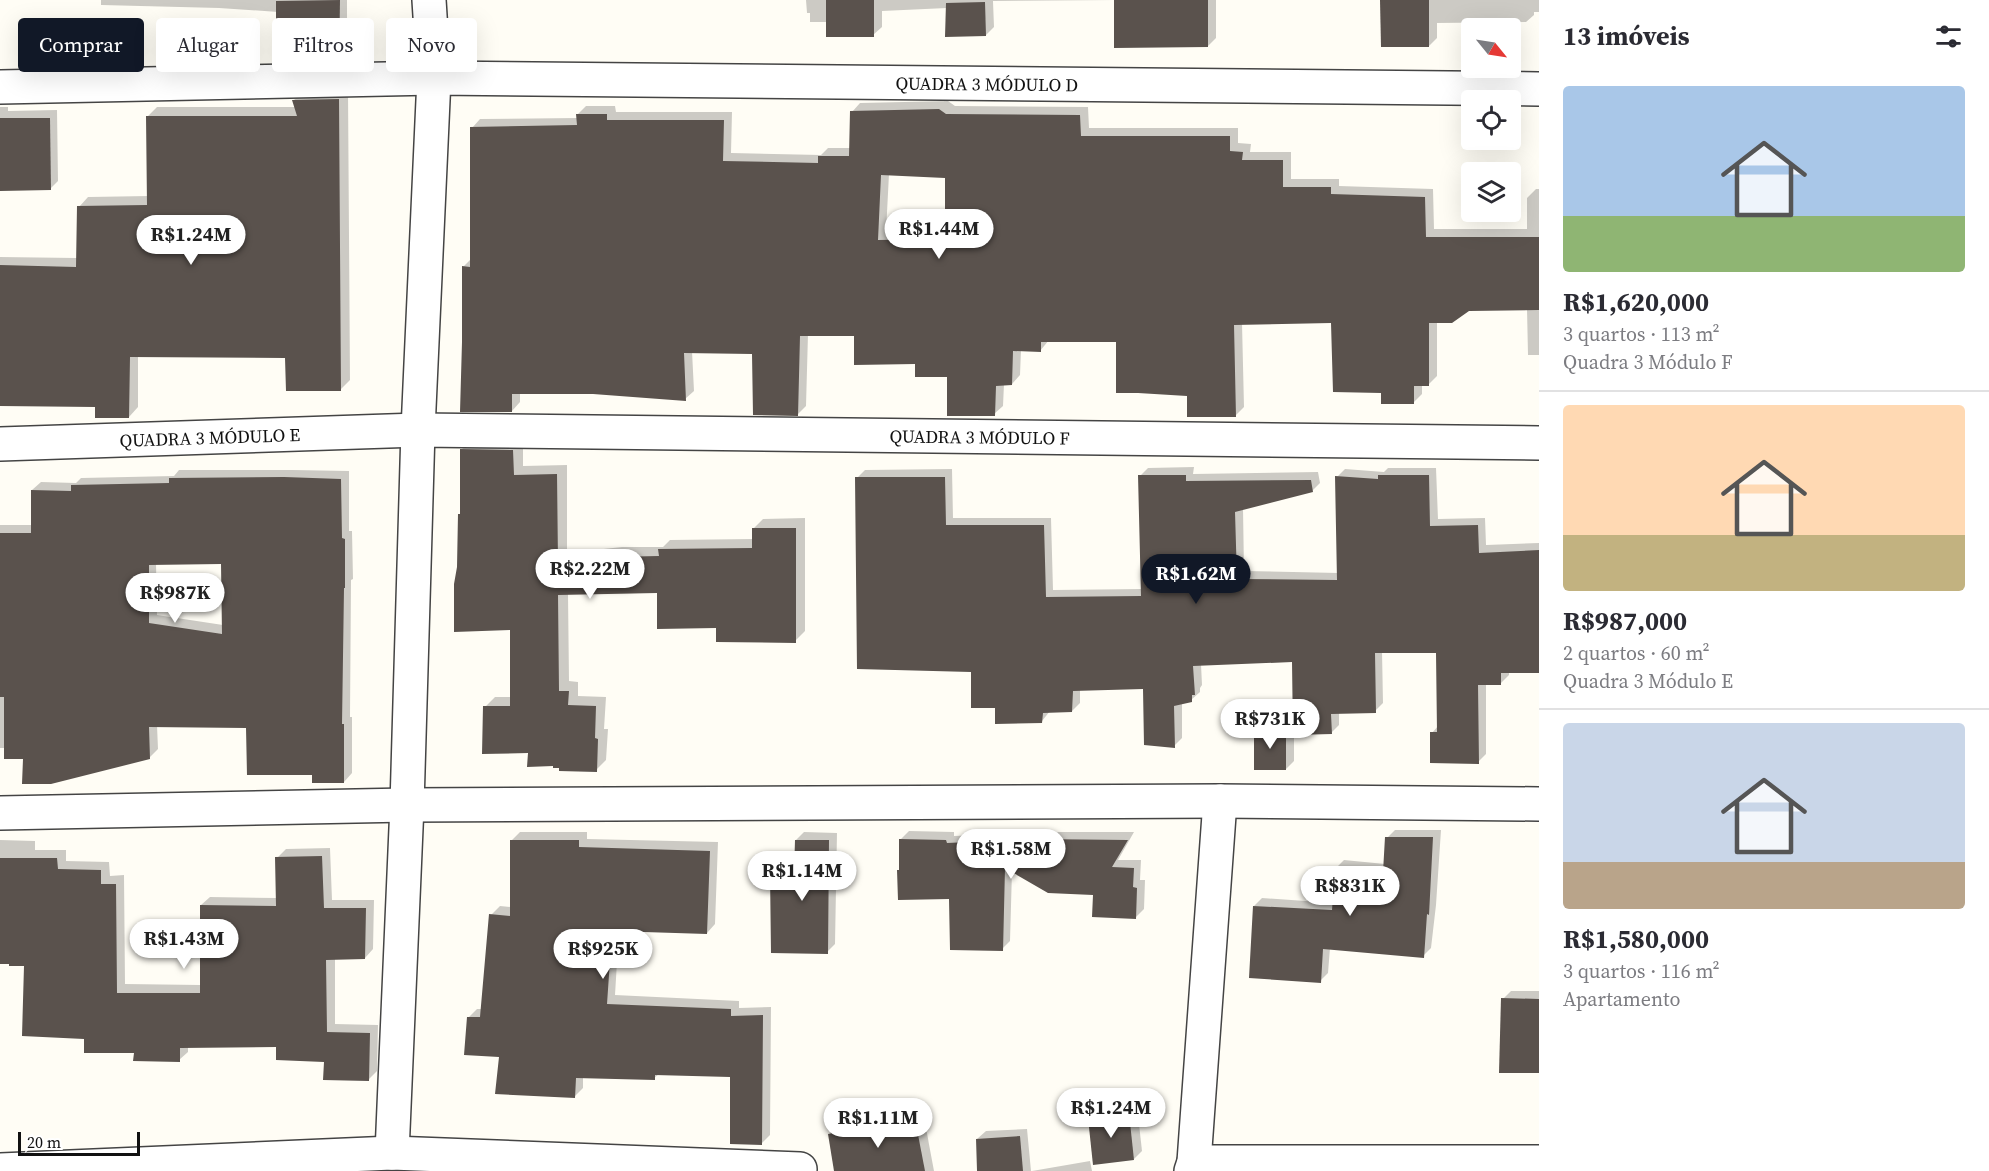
<!DOCTYPE html>
<html lang="pt">
<meta charset="utf-8">
<style>
:root{--surface:#fff;--page:#f7f7f7;--text:#2b2b33;--muted:#7c7c81;--line:#e1e1e2;--accent:#111827}
body{margin:0;font-family:"Source Serif 4",serif;background:var(--page);color:var(--text);height:100vh;display:flex;flex-direction:column;font-size:22px;white-space:nowrap}
*{box-sizing:border-box;margin:0}
p{font-size:20px;color:var(--muted)}
.icon{flex:none;width:33px;height:33px;fill:none;stroke:currentColor;stroke-width:2;stroke-linecap:round;stroke-linejoin:round}
.map{position:relative;flex:1;overflow:hidden}
.side{display:flex;flex-direction:column;background:var(--surface);width:450px}
.side>*{flex:none}
.top-card{position:absolute;left:18px;top:18px;width:570px;height:54px;display:flex;gap:12px}
.needle{width:39px;rotate:120deg}
.tools{position:absolute;left:1461px;top:18px;display:grid;gap:12px}
.tools a{display:grid;place-items:center;width:60px;height:60px;border-radius:6px;background:var(--surface);box-shadow:0 6px 24px #0002;font-size:30px}
.scale{position:absolute;left:18px;bottom:15px;width:122px;box-sizing:border-box;padding-left:6px;border:3px solid #111;border-top:0;font-size:16px;line-height:21px;white-space:nowrap;color:#111;-webkit-text-stroke:4px #fff;paint-order:stroke}
.price{position:absolute;translate:-50% -51px;padding:0 14px;border-radius:21px;background:#fff;color:#222;font-size:20px;line-height:39px;filter:drop-shadow(0 2px 3px #0008)}
.price::after{content:'';position:absolute;left:50%;top:36px;width:18px;height:14px;margin-left:-9px;background:inherit;clip-path:polygon(0 0,100% 0,50% 100%)}
.price.selected{background:var(--accent);color:#fff}
ul{padding:0;list-style:none}
li{display:grid;align-content:center;gap:12px;height:318px;padding:0 24px}
li+li{border-top:2px solid var(--line)}
li span{display:grid;place-items:center;height:186px;border-radius:6px;color:#555}
li>.icon{margin-inline-start:auto}
span .icon{width:108px;height:108px;fill:#fffc;stroke-width:1}
li b{font-size:26px}
h2{display:flex;justify-content:space-between;align-items:center;height:72px;padding:0 24px;font-size:26px}
.chip{padding:0 21px;border-radius:6px;background:var(--surface);box-shadow:0 6px 24px #0002;font-size:21px;line-height:54px}
.chip.selected{background:var(--accent);color:#fff}
main{display:flex;flex:1;min-height:0}
.map>svg:first-child{display:block}
.shadow{fill:#0003;fill-rule:evenodd}
.building{fill:#5a524d;fill-rule:evenodd}
.lines{fill:none;stroke-linecap:round;stroke-linejoin:round}
.minor-casing{stroke:#444;stroke-width:36}
.minor{stroke:#fff;stroke-width:33}
.labels{text-anchor:middle;dominant-baseline:central;stroke-width:6;stroke-linejoin:round;paint-order:stroke}
.street-label{font-size:18px;fill:#111;stroke:#fff}
</style>
<main>
<div class="map">
<svg width="1539" height="1171" viewBox="0 0 1539 1171">
<rect width="100%" height="100%" fill="#fffdf5"/>
<g class="shadow">
<path d="M 101,0 L 347,0 L 347,52 L 339,60 L 278,12 L 219,8 L 101,5 Z"/>
<path d="M 806,0 L 1216,0 L 1216,38 L 1208,46 L 1116,0 L 993,1 L 994,27 L 986,35 L 947,8 L 882,11 L 882,27 L 873,35 L 828,22 L 810,22 L 810,13 L 807,13 Z"/>
<path d="M 1382,0 L 1539,0 L 1539,12 L 1534,12 L 1534,15 L 1526,22 L 1437,23 L 1437,38 L 1429,46 Z"/>
<path d="M 348,90 L 350,380 L 341,389 L 287,357 L 138,355 L 138,407 L 129,417 L 96,405 L 0,406 L 0,257 L 77,258 L 79,207 L 88,197 L 149,196 L 147,117 L 157,107 L 296,107 L 294,100 L 303,91 Z"/>
<path d="M 948,101 L 955,106 L 1088,107 L 1089,128 L 1238,128 L 1238,143 L 1251,144 L 1250,152 L 1291,152 L 1291,179 L 1339,179 L 1339,186 L 1433,189 L 1434,229 L 1527,229 L 1527,198 L 1536,189 L 1539,189 L 1539,355 L 1528,355 L 1527,309 L 1468,309 L 1437,322 L 1437,376 L 1429,384 L 1422,384 L 1422,394 L 1414,402 L 1383,392 L 1333,322 L 1242,323 L 1244,407 L 1235,416 L 1188,395 L 1117,340 L 1049,340 L 1040,351 L 1021,350 L 1020,375 L 1012,384 L 1004,384 L 1003,406 L 994,414 L 949,375 L 856,335 L 808,334 L 806,406 L 798,414 L 753,352 L 692,351 L 694,391 L 685,399 L 593,393 L 520,393 L 520,402 L 512,411 L 463,267 L 471,259 L 472,128 L 480,119 L 578,118 L 578,114 L 586,106 L 615,106 L 616,112 L 732,112 L 731,153 L 821,155 L 828,148 L 851,148 L 852,112 L 860,103 ZM 889,174 L 947,176 L 947,231 L 886,232 Z"/>
<path d="M 0,107 L 8,107 L 8,111 L 57,110 L 58,181 L 50,189 L 0,189 Z"/>
<path d="M 471,440 L 523,440 L 523,466 L 567,465 L 567,553 L 622,547 L 663,547 L 670,540 L 753,539 L 753,529 L 763,519 L 805,518 L 805,631 L 795,641 L 717,626 L 658,592 L 568,594 L 569,681 L 578,682 L 578,696 L 606,697 L 604,729 L 608,729 L 606,760 L 596,770 L 561,766 L 529,751 L 485,707 L 495,697 L 512,697 L 511,629 L 458,567 L 460,514 L 462,512 L 461,450 Z"/>
<path d="M 1194,467 L 1193,474 L 1318,472 L 1320,483 L 1312,491 L 1243,508 L 1244,571 L 1339,573 L 1337,477 L 1345,469 L 1384,472 L 1388,468 L 1436,468 L 1438,519 L 1485,518 L 1486,545 L 1539,543 L 1539,672 L 1509,672 L 1509,675 L 1501,683 L 1486,683 L 1486,754 L 1478,762 L 1432,733 L 1438,726 L 1438,652 L 1382,651 L 1383,703 L 1375,711 L 1339,712 L 1339,725 L 1331,733 L 1294,734 L 1294,761 L 1286,769 L 1256,731 L 1264,723 L 1294,722 L 1294,661 L 1201,664 L 1202,685 L 1200,688 L 1200,692 L 1191,700 L 1182,703 L 1182,738 L 1174,746 L 1144,687 L 1080,689 L 1080,703 L 1072,711 L 1050,711 L 1042,721 L 997,707 L 857,478 L 865,470 L 952,469 L 953,518 L 1051,518 L 1053,590 L 1142,589 L 1140,476 L 1148,468 Z"/>
<path d="M 179,470 L 293,470 L 349,471 L 349,531 L 352,531 L 353,579 L 351,580 L 350,717 L 352,717 L 352,773 L 344,782 L 314,773 L 247,727 L 157,725 L 158,749 L 149,758 L 25,757 L 6,748 L 0,748 L 0,525 L 32,525 L 32,490 L 41,482 L 76,483 L 81,478 L 174,476 ZM 156,563 L 223,563 L 223,625 L 157,615 Z"/>
<path d="M 1395,830 L 1441,830 L 1436,905 L 1431,948 L 1423,956 L 1330,948 L 1328,973 L 1320,981 L 1254,906 L 1262,898 L 1334,903 L 1336,868 L 1344,860 L 1385,864 L 1387,838 Z"/>
<path d="M 909,831 L 954,832 L 954,836 L 1044,832 L 1134,832 L 1118,860 L 1141,860 L 1140,880 L 1145,880 L 1144,909 L 1136,917 L 1095,894 L 1012,871 L 1010,941 L 1002,949 L 950,898 L 901,869 L 901,839 Z"/>
<path d="M 520,832 L 587,832 L 587,839 L 718,842 L 715,924 L 707,933 L 619,929 L 615,995 L 739,1001 L 739,1008 L 771,1007 L 770,1135 L 762,1143 L 732,1076 L 659,1074 L 654,1078 L 583,1076 L 583,1088 L 574,1097 L 501,1055 L 469,1017 L 477,1009 L 483,1009 L 491,915 L 500,906 L 511,907 L 511,841 Z"/>
<path d="M 804,832 L 837,833 L 835,944 L 827,952 L 772,875 L 780,867 L 796,867 L 796,840 Z"/>
<path d="M 0,840 L 35,841 L 35,850 L 66,850 L 66,861 L 109,862 L 110,876 L 124,875 L 125,984 L 201,985 L 201,905 L 210,897 L 277,898 L 277,858 L 286,849 L 330,848 L 332,900 L 374,900 L 373,949 L 365,958 L 335,958 L 335,1024 L 378,1025 L 377,1071 L 368,1080 L 325,1060 L 277,1046 L 188,1046 L 188,1052 L 179,1060 L 135,1051 L 85,1037 L 25,964 L 0,963 Z"/>
<path d="M 1511,991 L 1539,991 L 1539,1072 L 1503,999 Z"/>
<path d="M 1137,1106 L 1142,1151 L 1134,1159 L 1089,1118 L 1097,1110 Z"/>
<path d="M 923,1112 L 934,1171 L 835,1171 L 830,1134 L 838,1126 Z"/>
<path d="M 1027,1129 L 1031,1171 L 978,1171 L 977,1139 L 986,1131 Z"/>
<path d="M 1090,1161 L 1092,1171 L 1032,1171 Z"/>
</g>
<g class="building">
<path d="M 340,0 L 339,61 L 282,62 L 276,43 L 276,1 Z"/>
<rect x="826" y="0" width="48" height="37"/>
<path d="M 1114,0 L 1208,0 L 1208,47 L 1114,48 Z"/>
<path d="M 1380,0 L 1429,0 L 1429,47 L 1381,47 Z"/>
<path d="M 985,2 L 986,36 L 945,37 L 946,3 Z"/>
<path d="M 339,99 L 341,391 L 286,391 L 285,358 L 130,357 L 129,418 L 95,418 L 95,407 L 0,406 L 0,265 L 76,267 L 77,206 L 147,205 L 146,116 L 297,116 L 292,100 Z"/>
<path d="M 939,109 L 946,114 L 1080,115 L 1081,136 L 1230,136 L 1230,151 L 1243,152 L 1242,160 L 1283,160 L 1283,187 L 1331,187 L 1331,194 L 1425,197 L 1426,237 L 1539,237 L 1539,310 L 1469,311 L 1452,323 L 1429,323 L 1429,386 L 1414,386 L 1414,404 L 1381,404 L 1381,393 L 1333,392 L 1331,323 L 1234,325 L 1236,417 L 1187,417 L 1187,396 L 1138,393 L 1116,393 L 1116,342 L 1041,342 L 1041,352 L 1013,351 L 1012,385 L 996,386 L 995,416 L 947,416 L 947,377 L 915,377 L 915,364 L 854,365 L 854,336 L 800,336 L 798,416 L 753,415 L 752,354 L 684,353 L 686,401 L 593,394 L 512,394 L 512,412 L 460,412 L 462,342 L 462,266 L 470,267 L 470,127 L 577,125 L 576,114 L 607,114 L 607,120 L 724,120 L 723,161 L 818,163 L 818,156 L 849,156 L 850,111 ZM 881,175 L 945,178 L 945,239 L 878,240 Z"/>
<path d="M 0,118 L 50,118 L 51,190 L 0,191 Z"/>
<path d="M 460,449 L 513,450 L 514,475 L 557,474 L 558,562 L 611,557 L 659,556 L 658,549 L 752,548 L 752,528 L 796,528 L 796,643 L 716,642 L 716,628 L 657,629 L 657,593 L 558,595 L 559,691 L 569,691 L 568,705 L 596,706 L 595,738 L 598,739 L 597,772 L 559,771 L 559,768 L 553,768 L 553,766 L 527,767 L 528,753 L 482,754 L 483,706 L 510,706 L 510,630 L 454,632 L 454,584 L 457,567 L 458,514 L 460,514 Z"/>
<path d="M 1138,475 L 1186,475 L 1186,481 L 1311,480 L 1313,492 L 1235,512 L 1237,579 L 1337,580 L 1335,476 L 1378,479 L 1378,475 L 1429,475 L 1430,526 L 1478,525 L 1479,553 L 1539,550 L 1539,673 L 1501,673 L 1501,685 L 1478,685 L 1479,764 L 1430,763 L 1430,732 L 1437,732 L 1436,653 L 1375,653 L 1376,713 L 1331,714 L 1332,734 L 1293,735 L 1292,662 L 1193,666 L 1195,695 L 1192,695 L 1192,702 L 1174,706 L 1175,748 L 1144,745 L 1143,689 L 1073,691 L 1072,712 L 1043,713 L 1042,723 L 995,724 L 995,708 L 971,708 L 971,672 L 857,669 L 855,477 L 945,477 L 946,525 L 1044,525 L 1046,597 L 1141,596 Z"/>
<path d="M 284,477 L 341,479 L 342,538 L 345,539 L 345,588 L 344,588 L 342,724 L 344,724 L 344,783 L 312,783 L 312,775 L 247,775 L 246,728 L 149,727 L 150,759 L 51,784 L 22,784 L 23,759 L 4,759 L 4,697 L 0,697 L 0,533 L 31,533 L 31,490 L 71,491 L 71,485 L 169,483 L 169,478 ZM 221,564 L 222,634 L 149,623 L 149,565 Z"/>
<rect x="1254" y="730" width="32" height="40"/>
<path d="M 1385,837 L 1433,837 L 1429,915 L 1427,914 L 1424,958 L 1323,949 L 1321,983 L 1249,978 L 1253,906 L 1332,910 L 1335,868 L 1383,872 Z"/>
<path d="M 899,839 L 946,840 L 947,843 L 1035,839 L 1128,840 L 1112,867 L 1134,868 L 1133,887 L 1137,888 L 1136,919 L 1092,917 L 1093,895 L 1048,893 L 1005,868 L 1003,951 L 950,950 L 949,899 L 898,900 L 897,870 L 899,870 Z"/>
<path d="M 510,840 L 579,840 L 579,847 L 710,851 L 707,934 L 612,931 L 607,1004 L 731,1009 L 731,1016 L 763,1015 L 762,1145 L 730,1144 L 730,1077 L 655,1075 L 655,1080 L 576,1078 L 575,1098 L 495,1094 L 499,1057 L 464,1055 L 467,1017 L 480,1017 L 489,914 L 510,916 Z"/>
<path d="M 795,840 L 829,840 L 828,954 L 771,953 L 770,874 L 794,874 Z"/>
<path d="M 322,856 L 324,908 L 366,908 L 365,959 L 326,960 L 327,1032 L 370,1033 L 369,1081 L 323,1080 L 324,1062 L 276,1060 L 276,1047 L 180,1048 L 180,1062 L 133,1061 L 134,1053 L 84,1053 L 84,1039 L 22,1036 L 24,966 L 9,966 L 9,964 L 0,964 L 0,858 L 57,858 L 58,869 L 101,870 L 101,884 L 116,884 L 117,993 L 200,993 L 200,905 L 276,906 L 275,857 Z"/>
<path d="M 1501,998 L 1539,999 L 1539,1073 L 1499,1073 Z"/>
<path d="M 1129,1113 L 1134,1160 L 1093,1165 L 1088,1118 Z"/>
<path d="M 915,1119 L 925,1171 L 834,1171 L 828,1134 Z"/>
<path d="M 1020,1136 L 1023,1171 L 977,1171 L 976,1139 Z"/>
</g>
<g class="lines">
<defs>
<g id="minor">
<path id="s1" d="M 0,87 L 434,78 L 1539,89"/>
<path id="s2" d="M 0,444 L 418,430 L 1539,443"/>
<path d="M 0,813 L 407,805 L 1220,801 L 1539,804"/>
<path d="M 392,1153 L 407,805 L 418,430 L 434,78 L 429,0"/>
<path d="M 1194,1162 L 1539,1162"/>
<path d="M 0,1170 L 392,1153 L 800,1169"/>
<path d="M 1191,1171 L 1194,1162 L 1220,801"/>
</g>
</defs>
<use href="#minor" class="minor-casing"/>
<use href="#minor" class="minor"/>
</g>
<g class="labels">
<g class="street-label">
<text stroke="none"><textPath href="#s1" startOffset="987">QUADRA 3 MÓDULO D</textPath></text>
<text stroke="none"><textPath href="#s2" startOffset="980">QUADRA 3 MÓDULO F</textPath></text>
<text stroke="none"><textPath href="#s2" startOffset="210">QUADRA 3 MÓDULO E</textPath></text>
</g>
</g>
</svg>
<div class="tools">
<a><svg class="needle" viewBox="-14 -14 28 28"><path d="M0-13l5 13h-10z" fill="#e53935"/><path d="M0 13l5-13h-10z" fill="#7c7c81"/></svg></a>
<a><svg class="icon" aria-label="locate" viewBox="0 0 24 24"><circle cx="12" cy="12" r="6"/><path d="M12 2v4M12 18v4M2 12h4M18 12h4"/></svg></a>
<a><svg class="icon" aria-label="layers" viewBox="0 0 24 24"><path d="M12 4l9 5-9 5-9-5zM3 14l9 5 9-5"/></svg></a>
</div>
<div class="scale">20 m</div>
<b class="price" style="left:939px;top:260px">R$1.44M</b>
<b class="price" style="left:191px;top:266px">R$1.24M</b>
<b class="price" style="left:590px;top:600px">R$2.22M</b>
<b class="price selected" style="left:1196px;top:605px">R$1.62M</b>
<b class="price" style="left:175px;top:624px">R$987K</b>
<b class="price" style="left:1270px;top:750px">R$731K</b>
<b class="price" style="left:1011px;top:880px">R$1.58M</b>
<b class="price" style="left:802px;top:902px">R$1.14M</b>
<b class="price" style="left:1350px;top:917px">R$831K</b>
<b class="price" style="left:184px;top:970px">R$1.43M</b>
<b class="price" style="left:603px;top:980px">R$925K</b>
<b class="price" style="left:1111px;top:1139px">R$1.24M</b>
<b class="price" style="left:878px;top:1149px">R$1.11M</b>
<div class="top-card">
<a class="chip selected">Comprar</a>
<a class="chip">Alugar</a>
<a class="chip">Filtros</a>
<a class="chip">Novo</a>
</div>
</div>
<section class="side">
<h2>13 imóveis<svg class="icon" aria-label="filters" viewBox="0 0 24 24"><path d="M4 7h16M4 17h16"/><circle cx="9" cy="7" r="2"/><circle cx="15" cy="17" r="2"/></svg></h2>
<ul>
<li><span style="background:linear-gradient(#a9c7e8 70%,#8fb573 0)"><svg class="icon" aria-label="home" viewBox="0 0 24 24"><path d="M3 11l9-7 9 7M6 9v11h12V9"/></svg></span><div><b>R$1,620,000</b><p>3 quartos · 113 m²</p><p>Quadra 3 Módulo F</p></div></li>
<li><span style="background:linear-gradient(#ffd9b3 70%,#c2b280 0)"><svg class="icon" aria-label="home" viewBox="0 0 24 24"><path d="M3 11l9-7 9 7M6 9v11h12V9"/></svg></span><div><b>R$987,000</b><p>2 quartos · 60 m²</p><p>Quadra 3 Módulo E</p></div></li>
<li><span style="background:linear-gradient(#c9d6e8 75%,#b9a48a 0)"><svg class="icon" aria-label="home" viewBox="0 0 24 24"><path d="M3 11l9-7 9 7M6 9v11h12V9"/></svg></span><div><b>R$1,580,000</b><p>3 quartos · 116 m²</p><p>Apartamento</p></div></li>
</ul>
</section>
</main>
